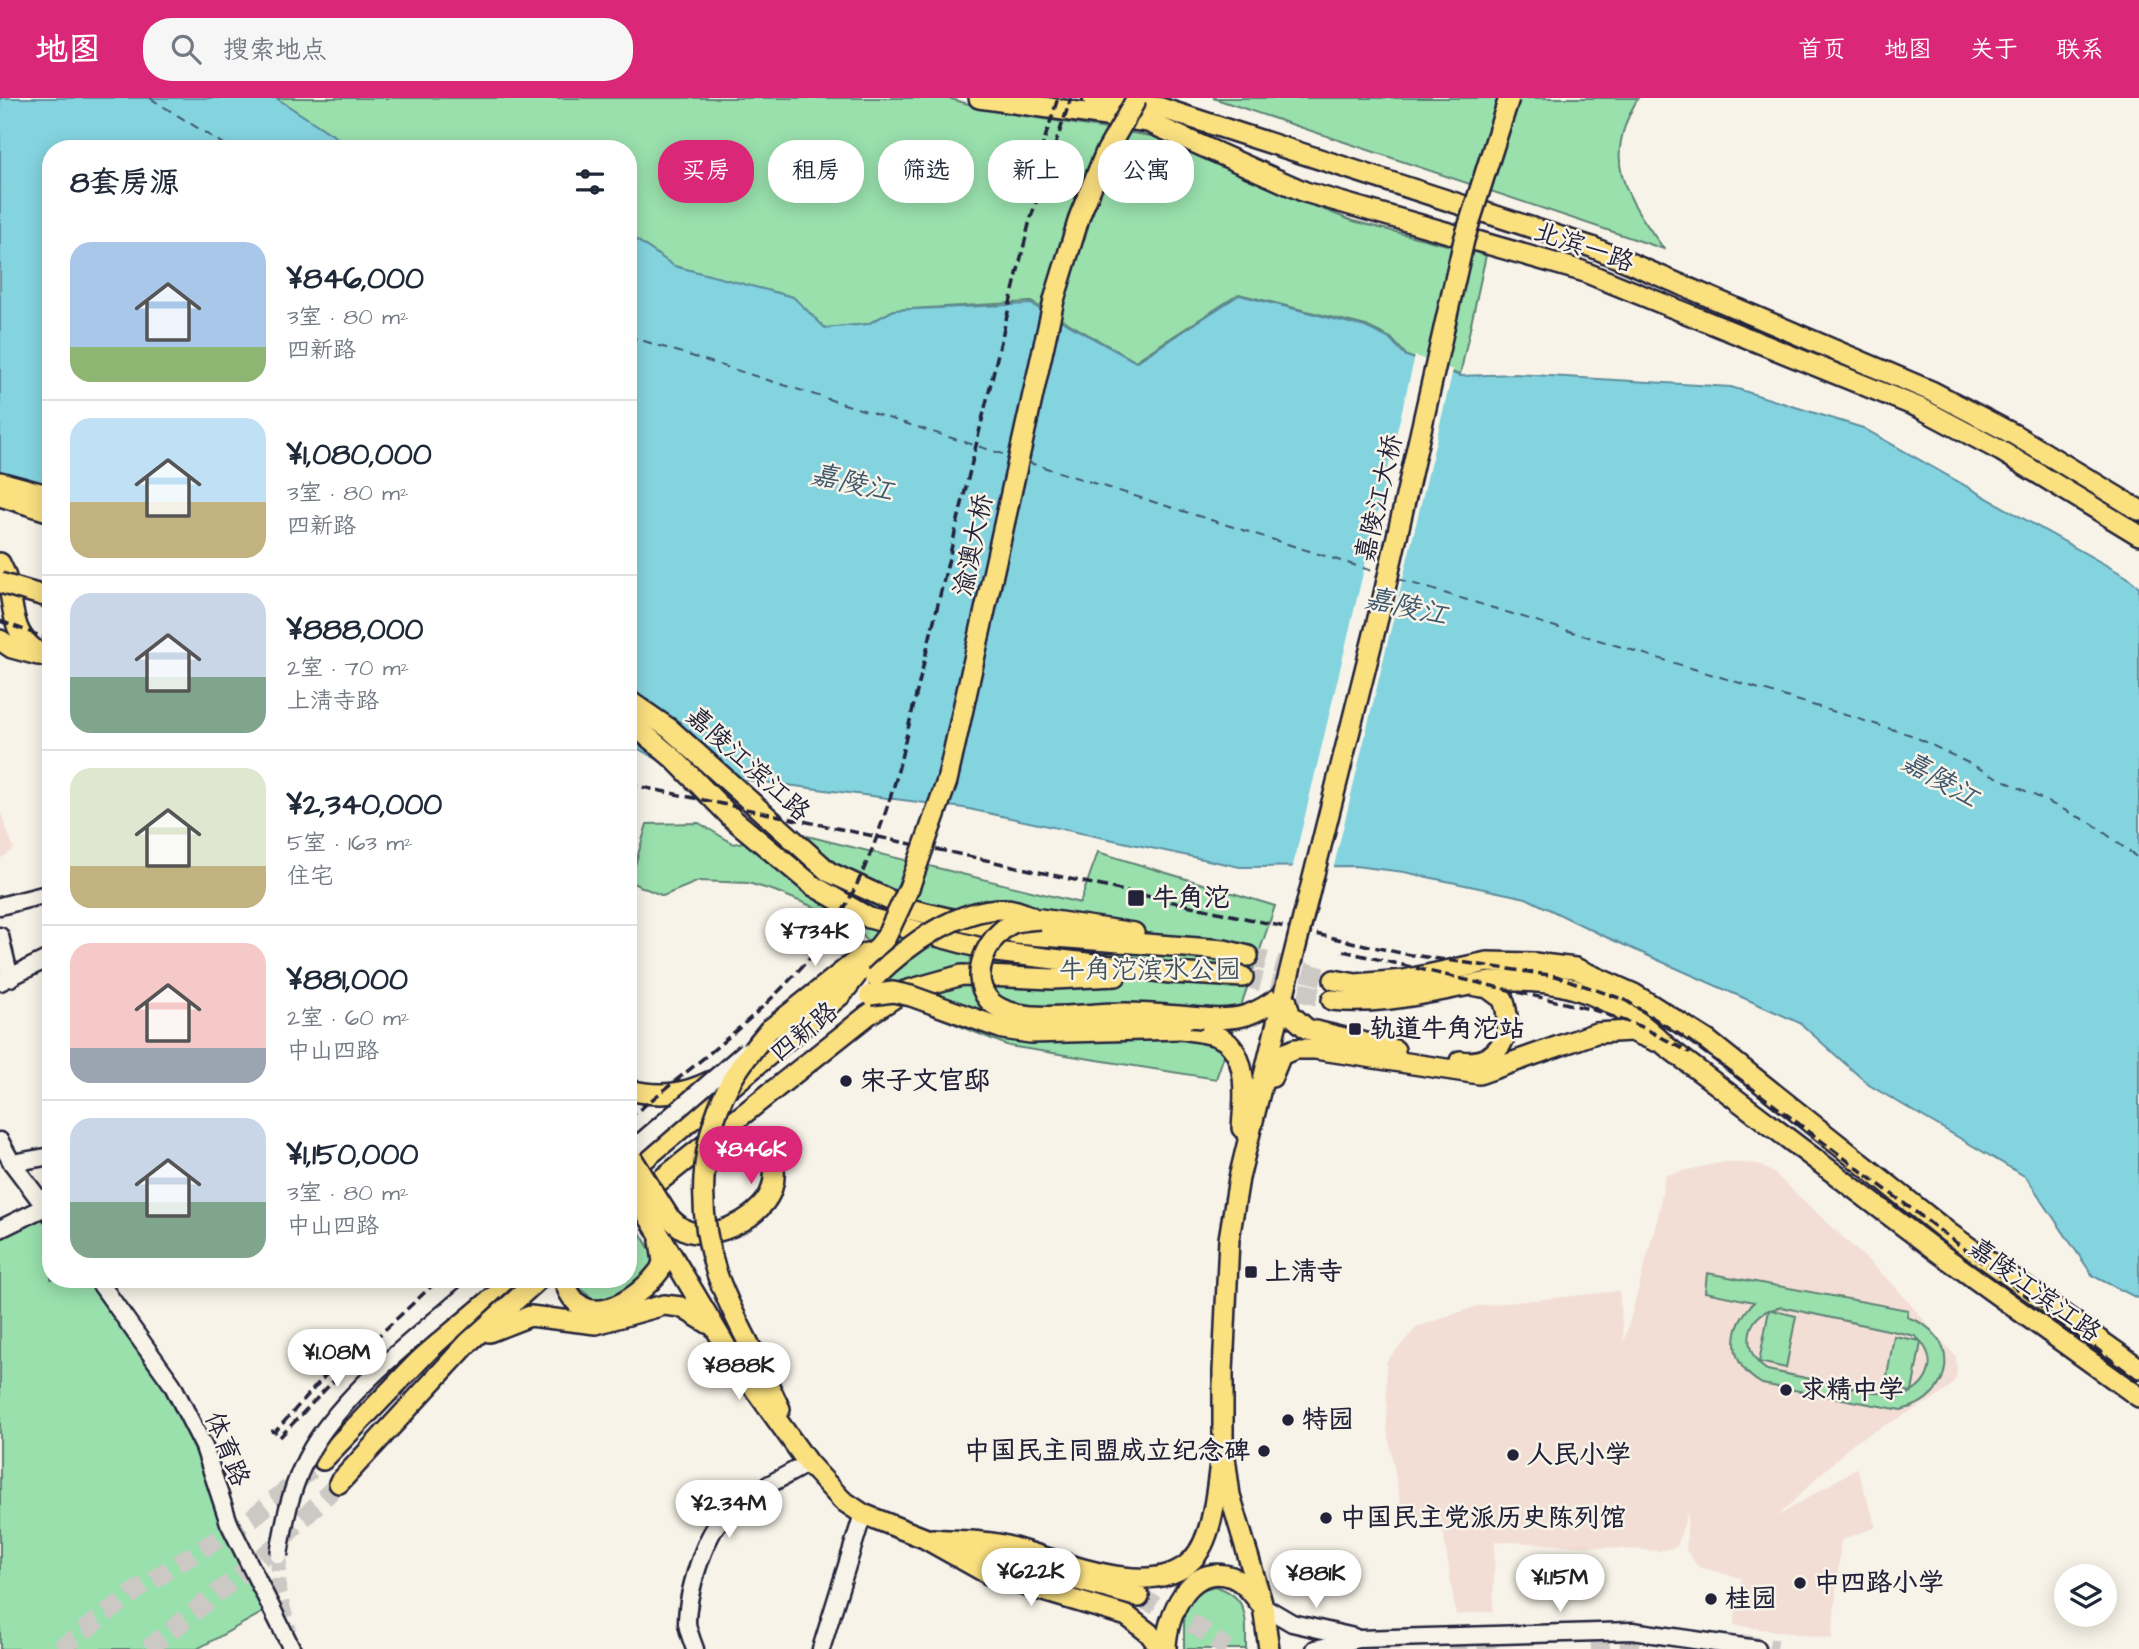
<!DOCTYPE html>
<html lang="zh">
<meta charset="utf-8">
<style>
:root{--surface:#fff;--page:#f6f6f7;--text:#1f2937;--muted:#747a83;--line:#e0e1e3;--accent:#db2777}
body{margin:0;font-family:"Architects Daughter","LXGW WenKai TC",sans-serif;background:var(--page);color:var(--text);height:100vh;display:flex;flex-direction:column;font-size:26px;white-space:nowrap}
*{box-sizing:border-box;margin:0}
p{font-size:23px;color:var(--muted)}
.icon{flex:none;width:38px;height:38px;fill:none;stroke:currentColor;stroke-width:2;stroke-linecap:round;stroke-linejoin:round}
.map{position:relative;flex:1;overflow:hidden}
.details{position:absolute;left:42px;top:42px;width:595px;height:1148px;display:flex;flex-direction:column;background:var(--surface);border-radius:28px;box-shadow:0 4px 18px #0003}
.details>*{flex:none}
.banner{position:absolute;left:658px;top:42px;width:665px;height:63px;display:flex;gap:14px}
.fabs{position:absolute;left:2054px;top:1466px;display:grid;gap:14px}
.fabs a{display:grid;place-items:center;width:63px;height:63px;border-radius:50%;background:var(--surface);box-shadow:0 4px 18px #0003;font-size:35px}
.price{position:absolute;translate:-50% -60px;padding:0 16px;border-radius:24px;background:#fff;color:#222;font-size:23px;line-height:46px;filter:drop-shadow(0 2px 4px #0008)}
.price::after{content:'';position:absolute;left:50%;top:42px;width:21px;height:16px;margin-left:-10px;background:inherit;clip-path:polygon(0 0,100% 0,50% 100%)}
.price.on{background:var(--accent);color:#fff}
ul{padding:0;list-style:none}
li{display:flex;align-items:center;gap:21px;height:175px;padding:0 28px}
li+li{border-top:2px solid var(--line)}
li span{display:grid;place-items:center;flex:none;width:196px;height:140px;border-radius:21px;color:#555}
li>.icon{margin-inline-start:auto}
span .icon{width:84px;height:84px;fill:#fffc;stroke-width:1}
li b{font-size:30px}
h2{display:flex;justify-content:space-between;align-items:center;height:84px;padding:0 28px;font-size:30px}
.pill{padding:0 24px;border-radius:28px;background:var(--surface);box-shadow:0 4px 18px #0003;font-size:24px;line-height:63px}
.pill.on{background:var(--accent);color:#fff}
header{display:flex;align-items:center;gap:42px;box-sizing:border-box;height:98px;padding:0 35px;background:var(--accent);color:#fff}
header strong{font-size:33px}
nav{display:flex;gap:38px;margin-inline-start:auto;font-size:24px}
.search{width:490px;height:63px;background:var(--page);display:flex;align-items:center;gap:18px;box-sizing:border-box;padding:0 24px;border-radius:28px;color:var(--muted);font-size:26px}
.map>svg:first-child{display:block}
.built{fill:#f3ded5}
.green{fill:#99e0ad;stroke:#5e8174;stroke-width:2;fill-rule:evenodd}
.water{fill:#84d4df;stroke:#5d8d9d;stroke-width:2}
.pier{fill:#f7f3e8}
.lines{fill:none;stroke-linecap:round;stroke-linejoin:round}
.ferry{stroke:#3f576c;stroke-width:2;stroke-dasharray:9 7;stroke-linecap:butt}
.minor-tunnel{stroke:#ccc9c5;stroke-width:16;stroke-dasharray:16 8;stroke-linecap:butt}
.major-tunnel{stroke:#ccc9c5;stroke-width:19;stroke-dasharray:19 10;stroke-linecap:butt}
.minor-casing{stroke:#22223b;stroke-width:21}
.major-casing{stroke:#22223b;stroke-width:24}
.minor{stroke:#f7f3e8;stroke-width:16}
.major{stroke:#fbe080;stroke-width:19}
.rail{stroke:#22223b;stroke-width:3.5;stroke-dasharray:10 5;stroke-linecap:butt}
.minor-bridge-casing{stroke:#22223b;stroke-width:21;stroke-linecap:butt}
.major-bridge-casing{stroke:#22223b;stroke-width:24;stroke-linecap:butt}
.minor-bridge{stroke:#f7f3e8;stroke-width:16}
.major-bridge{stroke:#fbe080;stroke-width:19}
.poi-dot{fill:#22223b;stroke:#f7f3e8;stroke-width:2.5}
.labels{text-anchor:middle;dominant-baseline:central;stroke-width:5;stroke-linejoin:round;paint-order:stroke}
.street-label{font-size:26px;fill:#22223b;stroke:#f7f3e8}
.poi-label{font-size:26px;font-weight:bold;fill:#22223b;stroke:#f7f3e8;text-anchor:start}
.park-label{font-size:26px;fill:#405258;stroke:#f7f3e8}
.water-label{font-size:28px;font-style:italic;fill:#3f576c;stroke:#f7f3e8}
</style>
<header>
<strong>地图</strong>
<div class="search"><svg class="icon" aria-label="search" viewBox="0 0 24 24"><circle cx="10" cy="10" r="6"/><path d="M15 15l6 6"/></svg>搜索地点</div>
<nav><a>首页</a><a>地图</a><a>关于</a><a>联系</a></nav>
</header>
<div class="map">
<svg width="2139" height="1551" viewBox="0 0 2139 1551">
<rect width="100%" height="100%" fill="#f7f3e8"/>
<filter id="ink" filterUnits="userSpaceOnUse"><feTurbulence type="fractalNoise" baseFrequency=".0143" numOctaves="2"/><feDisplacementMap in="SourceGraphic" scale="14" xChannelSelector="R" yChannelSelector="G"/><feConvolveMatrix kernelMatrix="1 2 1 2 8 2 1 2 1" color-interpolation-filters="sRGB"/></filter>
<g filter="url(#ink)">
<g class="built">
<path d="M 0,713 L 14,751 L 0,761 Z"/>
<path d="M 1724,1064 L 1758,1066 L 1775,1076 L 1891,1184 L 1956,1259 L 1957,1275 L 1953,1286 L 1939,1298 L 1853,1345 L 1778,1418 L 1857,1370 L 1876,1429 L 1841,1442 L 1832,1541 L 1734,1527 L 1741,1480 L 1698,1469 L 1686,1452 L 1688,1413 L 1677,1449 L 1659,1453 L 1495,1443 L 1493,1513 L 1456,1517 L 1443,1432 L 1401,1409 L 1387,1331 L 1386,1264 L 1417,1229 L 1477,1208 L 1619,1193 L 1624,1244 L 1658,1118 L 1665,1077 Z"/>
</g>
<g class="green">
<path d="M 276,0 L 948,0 L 992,13 L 1151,38 L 1233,66 L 1304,104 L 1353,123 L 1486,157 L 1460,277 L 1407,258 L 1391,240 L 1366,228 L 1239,196 L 1135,263 L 1031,204 L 894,212 L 868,226 L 825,230 L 793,199 L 674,168 L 628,136 L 628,51 L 360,51 L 345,45 Z"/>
<path d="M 1213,0 L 1638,0 C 1601,64 1625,97 1664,151 Z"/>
<path d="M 699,725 L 734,746 L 772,738 L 803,737 L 1080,805 L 1098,754 L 1275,808 L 1216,981 L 1009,948 L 903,905 L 882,883 L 866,842 L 855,826 L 775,793 L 748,785 L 699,783 L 663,798 L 630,784 L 647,726 Z"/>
<path d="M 42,1117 L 51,1129 L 51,1181 L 89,1181 L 167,1288 L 200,1351 L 267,1512 L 197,1551 L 0,1551 L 0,1139 Z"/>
<path d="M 633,1123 L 655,1160 L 652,1175 L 619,1202 L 593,1202 L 579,1189 L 576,1181 L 628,1181 L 628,1127 Z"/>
<path d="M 1707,1175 L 1908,1212 L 1907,1219 C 1962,1236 1956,1300 1901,1312 L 1762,1286 C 1727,1266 1728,1231 1754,1204 L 1705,1194 ZM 1781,1209 L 1915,1238 L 1920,1243 L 1894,1238 L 1885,1289 L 1912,1294 L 1921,1244 C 1940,1266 1925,1293 1899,1299 L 1767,1272 C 1744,1258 1742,1223 1769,1212 L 1759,1264 L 1786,1270 L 1796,1218 L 1771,1212 Z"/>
<path d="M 1214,1488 C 1249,1498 1246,1520 1246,1551 L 1184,1551 L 1184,1506 L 1196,1494 Z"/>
</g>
<g class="water">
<path d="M 0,0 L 276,0 L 345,45 L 360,51 L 51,51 L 51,418 L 0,392 Z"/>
<path d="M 628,136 L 674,168 L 793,199 L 825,230 L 868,226 L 894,212 L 1031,206 L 1136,264 L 1239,197 L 1365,229 L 1390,241 L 1406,258 L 1460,278 L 1515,276 L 1731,289 L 1863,330 L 2127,479 L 2139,489 L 2139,1201 L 2093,1178 L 2026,1079 L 1869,987 L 1800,925 L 1606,839 L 1526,800 L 1404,774 L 1355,768 L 1240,769 L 964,710 L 678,673 L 628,645 Z"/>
</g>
<path class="pier" d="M 1415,258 L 1453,272 L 1333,772 L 1292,772 Z"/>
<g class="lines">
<g class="ferry">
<path d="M 150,0 L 231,51"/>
<path d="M 628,238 L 1009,358"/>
<path d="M 1027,364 L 1379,475"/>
<path d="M 1398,481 L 1911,637 L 2093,726 L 2139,761"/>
</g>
<path class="minor-tunnel" d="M 279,1457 L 278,1493 L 289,1533"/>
<g class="major-tunnel">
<path d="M 1248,858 L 1334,882"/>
<path d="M 1243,879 L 1332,902"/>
<path d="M 1139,1499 L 1198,1529 L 1227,1551"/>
<path d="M 1740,1546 L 1777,1551"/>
<path d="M 60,1551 L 141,1489 L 252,1420 L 323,1362"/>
<path d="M 148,1551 L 272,1451 L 339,1385"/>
<path d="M 1448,1551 L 1495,1540"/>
<path d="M 1591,1551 L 1628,1548 L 1646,1551"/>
</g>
<defs>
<g id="minor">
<path d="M 0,808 L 51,795"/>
<path d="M 0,838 L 10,880"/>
<path d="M 0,884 L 51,859"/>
<path d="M 0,1043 L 12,1065 L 45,1109"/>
<path d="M 12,1065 L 51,1058"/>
<path d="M 0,1131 L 45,1109 L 51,1117"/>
<path d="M 97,1181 L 172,1286 L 204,1349 L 229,1425 L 292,1551"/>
<path d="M 1263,1508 L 1292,1525 L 1354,1539"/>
<path d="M 695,1551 C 692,1543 688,1533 687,1525 C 687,1496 704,1438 724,1418 C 746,1396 781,1381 808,1365"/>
<path d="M 821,1551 L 863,1416"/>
<path d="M 1315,1551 L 1359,1541 L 1632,1533 L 1757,1551"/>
</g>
<g id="major">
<path d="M 979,0 L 1148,24 L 1305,94 L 1582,173 L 1920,310 L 2001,353 L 2139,437"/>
<path d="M 1093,0 L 1161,10 L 1592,149 L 1931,293 L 2015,337 L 2139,412"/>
<path d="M 0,384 L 51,398"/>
<path d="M 0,398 L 51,414"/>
<path d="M 0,465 C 20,502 2,534 44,558"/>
<path d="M 0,542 L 12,550 L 38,557"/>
<path d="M 628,602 L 670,631 L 829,774 L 909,811 L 1016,836 L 1224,852 L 1248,858"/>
<path d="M 628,622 L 674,661 L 733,721 L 812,787 L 869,820 L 996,854 L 1170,875 L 1243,879"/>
<path d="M 1040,821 L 1134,835"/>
<path d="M 1334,882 L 1356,886 L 1404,882 L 1487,864 L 1534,865 L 1575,870 L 1634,896 L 1707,942 L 1949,1135 L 2139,1270"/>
<path d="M 1285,897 L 1290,916 L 1307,931 L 1395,952"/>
<path d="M 1332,902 C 1377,907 1421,896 1465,888 C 1544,873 1609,890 1666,948 L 1935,1152 L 2139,1299"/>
<path d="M 1203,920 C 1241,923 1255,917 1284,896"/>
<path d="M 1181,931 C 1196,934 1216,934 1228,945 C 1249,965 1244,1005 1242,1030"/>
<path d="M 769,932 L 866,855"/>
<path d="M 1460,963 C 1498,969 1516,935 1503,901 L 1488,890 L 1476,888"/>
<path d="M 1272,979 L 1281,957 L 1295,951 L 1315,951 L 1479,976 L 1596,935 L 1631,933 L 1655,943"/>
<path d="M 628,992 C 659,999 683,997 711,983"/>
<path d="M 628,1075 L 842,896 L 886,839"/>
<path d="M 628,1108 L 868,917 L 905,893 L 962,877 L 1053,881 L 1116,878"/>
<path d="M 669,1119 C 676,1126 682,1132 691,1134 C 719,1141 764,1118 772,1090 C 784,1049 746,1030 712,1047"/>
<path d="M 653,1126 L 736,1265 L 808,1365 L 842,1402 L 863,1416 L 924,1440 L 990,1477 L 1127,1518 L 1149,1535 L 1161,1551"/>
<path d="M 564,1181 C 580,1240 637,1203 660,1172 L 663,1164 L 660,1143"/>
<path d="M 489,1234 L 530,1218 L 596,1226 L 664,1207 L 681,1209 L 709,1226"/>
<path d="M 752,1252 L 780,1311"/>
<path d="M 323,1362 L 430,1251 L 506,1181"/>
<path d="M 339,1385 L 469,1244 L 539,1181"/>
<path d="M 932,1441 C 955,1443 980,1442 1002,1447 C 1053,1458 1150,1506 1192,1462 C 1213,1441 1216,1394 1220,1365"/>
<path d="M 969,1452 L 1139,1499"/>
<path d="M 1166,1551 C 1166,1519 1189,1463 1232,1479 C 1244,1484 1252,1495 1260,1505"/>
<path d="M 1269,1551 L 1263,1508 L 1230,1397 L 1223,1344 L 1223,1274 L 1229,1141 L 1239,1080 L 1284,896"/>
</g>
</defs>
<use href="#minor" class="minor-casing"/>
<use href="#major" class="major-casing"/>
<use href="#minor" class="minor"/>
<use href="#major" class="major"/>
<g class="rail">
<path d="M 1031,83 L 1058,0"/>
<path d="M 0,523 L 51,542"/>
<path d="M 628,686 L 968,758 L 1405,856 L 1556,878 L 1625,902 L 1688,942 L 2139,1283"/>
<path d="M 1343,853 L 1594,912 L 1642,929 L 1691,955"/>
<path d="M 628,1021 C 695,966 782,903 831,832 C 862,785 880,734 896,681 L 1030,122 L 1071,0"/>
<path d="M 271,1333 L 275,1334 L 331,1271"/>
<path d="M 280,1339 L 360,1255 L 439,1181"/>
</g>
<defs>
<g id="minor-bridge">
<path d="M 628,1055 L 746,953"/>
<path d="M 279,1457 C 285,1419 292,1384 312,1350 C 349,1288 429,1229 484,1181"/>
</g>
<g id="major-bridge">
<path d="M 0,485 L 51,500"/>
<path d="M 1040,821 C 1031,822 1017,822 1009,827 C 987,841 969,877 988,901 C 1011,929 1085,915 1118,915 C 1146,914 1175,918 1203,920"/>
<path d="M 886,839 L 909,790 L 947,683 L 1054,202 L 1080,117 L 1105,56 L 1137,0"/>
<path d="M 875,879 C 906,848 959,809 1006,811 C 1015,811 1025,816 1032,819"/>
<path d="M 1284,896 L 1383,500 L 1464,142 L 1509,0"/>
<path d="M 870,897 L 893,894 L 911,898 L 1003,931 L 1030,935 L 1181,931"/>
<path d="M 628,1054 L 669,1119"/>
<path d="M 628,1085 L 653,1126"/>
<path d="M 752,1252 C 739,1226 725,1200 716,1173 C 697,1114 699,1045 728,989 C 738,969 754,950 769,932"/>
</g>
</defs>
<use href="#minor-bridge" class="minor-bridge-casing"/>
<use href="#major-bridge" class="major-bridge-casing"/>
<use href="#minor-bridge" class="minor-bridge"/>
<use href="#major-bridge" class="major-bridge"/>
</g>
</g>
<g class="poi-dot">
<rect x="1127" y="791" width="18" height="18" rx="3.5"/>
<rect x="1348" y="924" width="14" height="14" rx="3.5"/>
<circle cx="846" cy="983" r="7"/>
<rect x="1244" y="1167" width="14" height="14" rx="3.5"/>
<circle cx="1786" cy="1292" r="7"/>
<circle cx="1288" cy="1322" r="7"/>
<circle cx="1264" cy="1353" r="7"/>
<circle cx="1513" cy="1357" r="7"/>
<circle cx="1326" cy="1420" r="7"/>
<circle cx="1800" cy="1485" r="7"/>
<circle cx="1711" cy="1501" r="7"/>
</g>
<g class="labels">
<g class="street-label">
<text transform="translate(1584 149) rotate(19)">北滨一路</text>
<text transform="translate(1379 400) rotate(-77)">嘉陵江大桥</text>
<text transform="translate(973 447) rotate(-78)">渝澳大桥</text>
<text transform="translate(748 666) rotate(42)">嘉陵江滨江路</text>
<text transform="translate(804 934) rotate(-39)">四新路</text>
<text transform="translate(2035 1192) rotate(36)">嘉陵江滨江路</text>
<text transform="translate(227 1351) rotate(68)">体育路</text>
</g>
<g class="poi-label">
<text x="1152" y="800">牛角沱</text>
<text x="1369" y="931">轨道牛角沱站</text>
<text x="860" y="983">宋子文官邸</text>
<text x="1265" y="1174">上清寺</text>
<text x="1800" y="1292">求精中学</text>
<text x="1302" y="1322">特园</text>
<text x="1250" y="1353" text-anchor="end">中国民主同盟成立纪念碑</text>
<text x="1527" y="1357">人民小学</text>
<text x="1340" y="1420">中国民主党派历史陈列馆</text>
<text x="1814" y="1485">中四路小学</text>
<text x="1725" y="1501">桂园</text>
</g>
<g class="park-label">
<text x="1150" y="872">牛角沱滨水公园</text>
</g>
<g class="water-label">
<text transform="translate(852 385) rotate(13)">嘉陵江</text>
<text transform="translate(1406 509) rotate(13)">嘉陵江</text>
<text transform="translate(1940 682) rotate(30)">嘉陵江</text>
</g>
</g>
</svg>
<div class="fabs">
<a><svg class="icon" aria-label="layers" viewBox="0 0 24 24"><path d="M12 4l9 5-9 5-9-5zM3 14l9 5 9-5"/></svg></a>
</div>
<b class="price" style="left:815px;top:870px">¥734K</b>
<b class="price on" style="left:751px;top:1088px">¥846K</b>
<b class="price" style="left:337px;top:1291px">¥1.08M</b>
<b class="price" style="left:739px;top:1304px">¥888K</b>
<b class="price" style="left:729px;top:1442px">¥2.34M</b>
<b class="price" style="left:1031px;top:1510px">¥622K</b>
<b class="price" style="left:1316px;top:1512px">¥881K</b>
<b class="price" style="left:1560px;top:1516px">¥1.15M</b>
<div class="banner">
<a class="pill on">买房</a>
<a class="pill">租房</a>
<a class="pill">筛选</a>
<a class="pill">新上</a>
<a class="pill">公寓</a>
</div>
<section class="details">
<h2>8套房源<svg class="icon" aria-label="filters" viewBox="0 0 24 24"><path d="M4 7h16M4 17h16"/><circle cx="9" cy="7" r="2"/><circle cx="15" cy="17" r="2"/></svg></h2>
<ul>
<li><span style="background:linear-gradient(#a9c7e8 75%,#8fb573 0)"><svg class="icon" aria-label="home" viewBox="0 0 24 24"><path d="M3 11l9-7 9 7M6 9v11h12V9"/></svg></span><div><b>¥846,000</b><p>3室 · 80 m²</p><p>四新路</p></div></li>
<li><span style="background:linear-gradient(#bfe0f5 60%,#c2b280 0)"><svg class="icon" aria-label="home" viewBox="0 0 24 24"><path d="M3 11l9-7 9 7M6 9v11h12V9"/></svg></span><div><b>¥1,080,000</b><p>3室 · 80 m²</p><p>四新路</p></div></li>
<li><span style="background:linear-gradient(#c9d6e8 60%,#7fa58c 0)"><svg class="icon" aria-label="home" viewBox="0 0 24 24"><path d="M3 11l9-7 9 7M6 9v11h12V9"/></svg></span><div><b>¥888,000</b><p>2室 · 70 m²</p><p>上清寺路</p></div></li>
<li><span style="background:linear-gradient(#dfe7d0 70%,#c2b280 0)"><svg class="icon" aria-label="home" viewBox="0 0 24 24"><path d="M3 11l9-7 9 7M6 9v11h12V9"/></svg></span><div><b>¥2,340,000</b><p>5室 · 163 m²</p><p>住宅</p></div></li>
<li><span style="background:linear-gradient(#f6c9c9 75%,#9aa5b1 0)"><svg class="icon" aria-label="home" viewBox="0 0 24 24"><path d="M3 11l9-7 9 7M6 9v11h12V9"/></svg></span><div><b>¥881,000</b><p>2室 · 60 m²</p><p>中山四路</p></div></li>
<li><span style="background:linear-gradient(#c9d6e8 60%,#7fa58c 0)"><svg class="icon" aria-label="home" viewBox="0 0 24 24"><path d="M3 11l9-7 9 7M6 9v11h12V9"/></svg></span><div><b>¥1,150,000</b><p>3室 · 80 m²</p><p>中山四路</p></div></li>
</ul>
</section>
</div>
